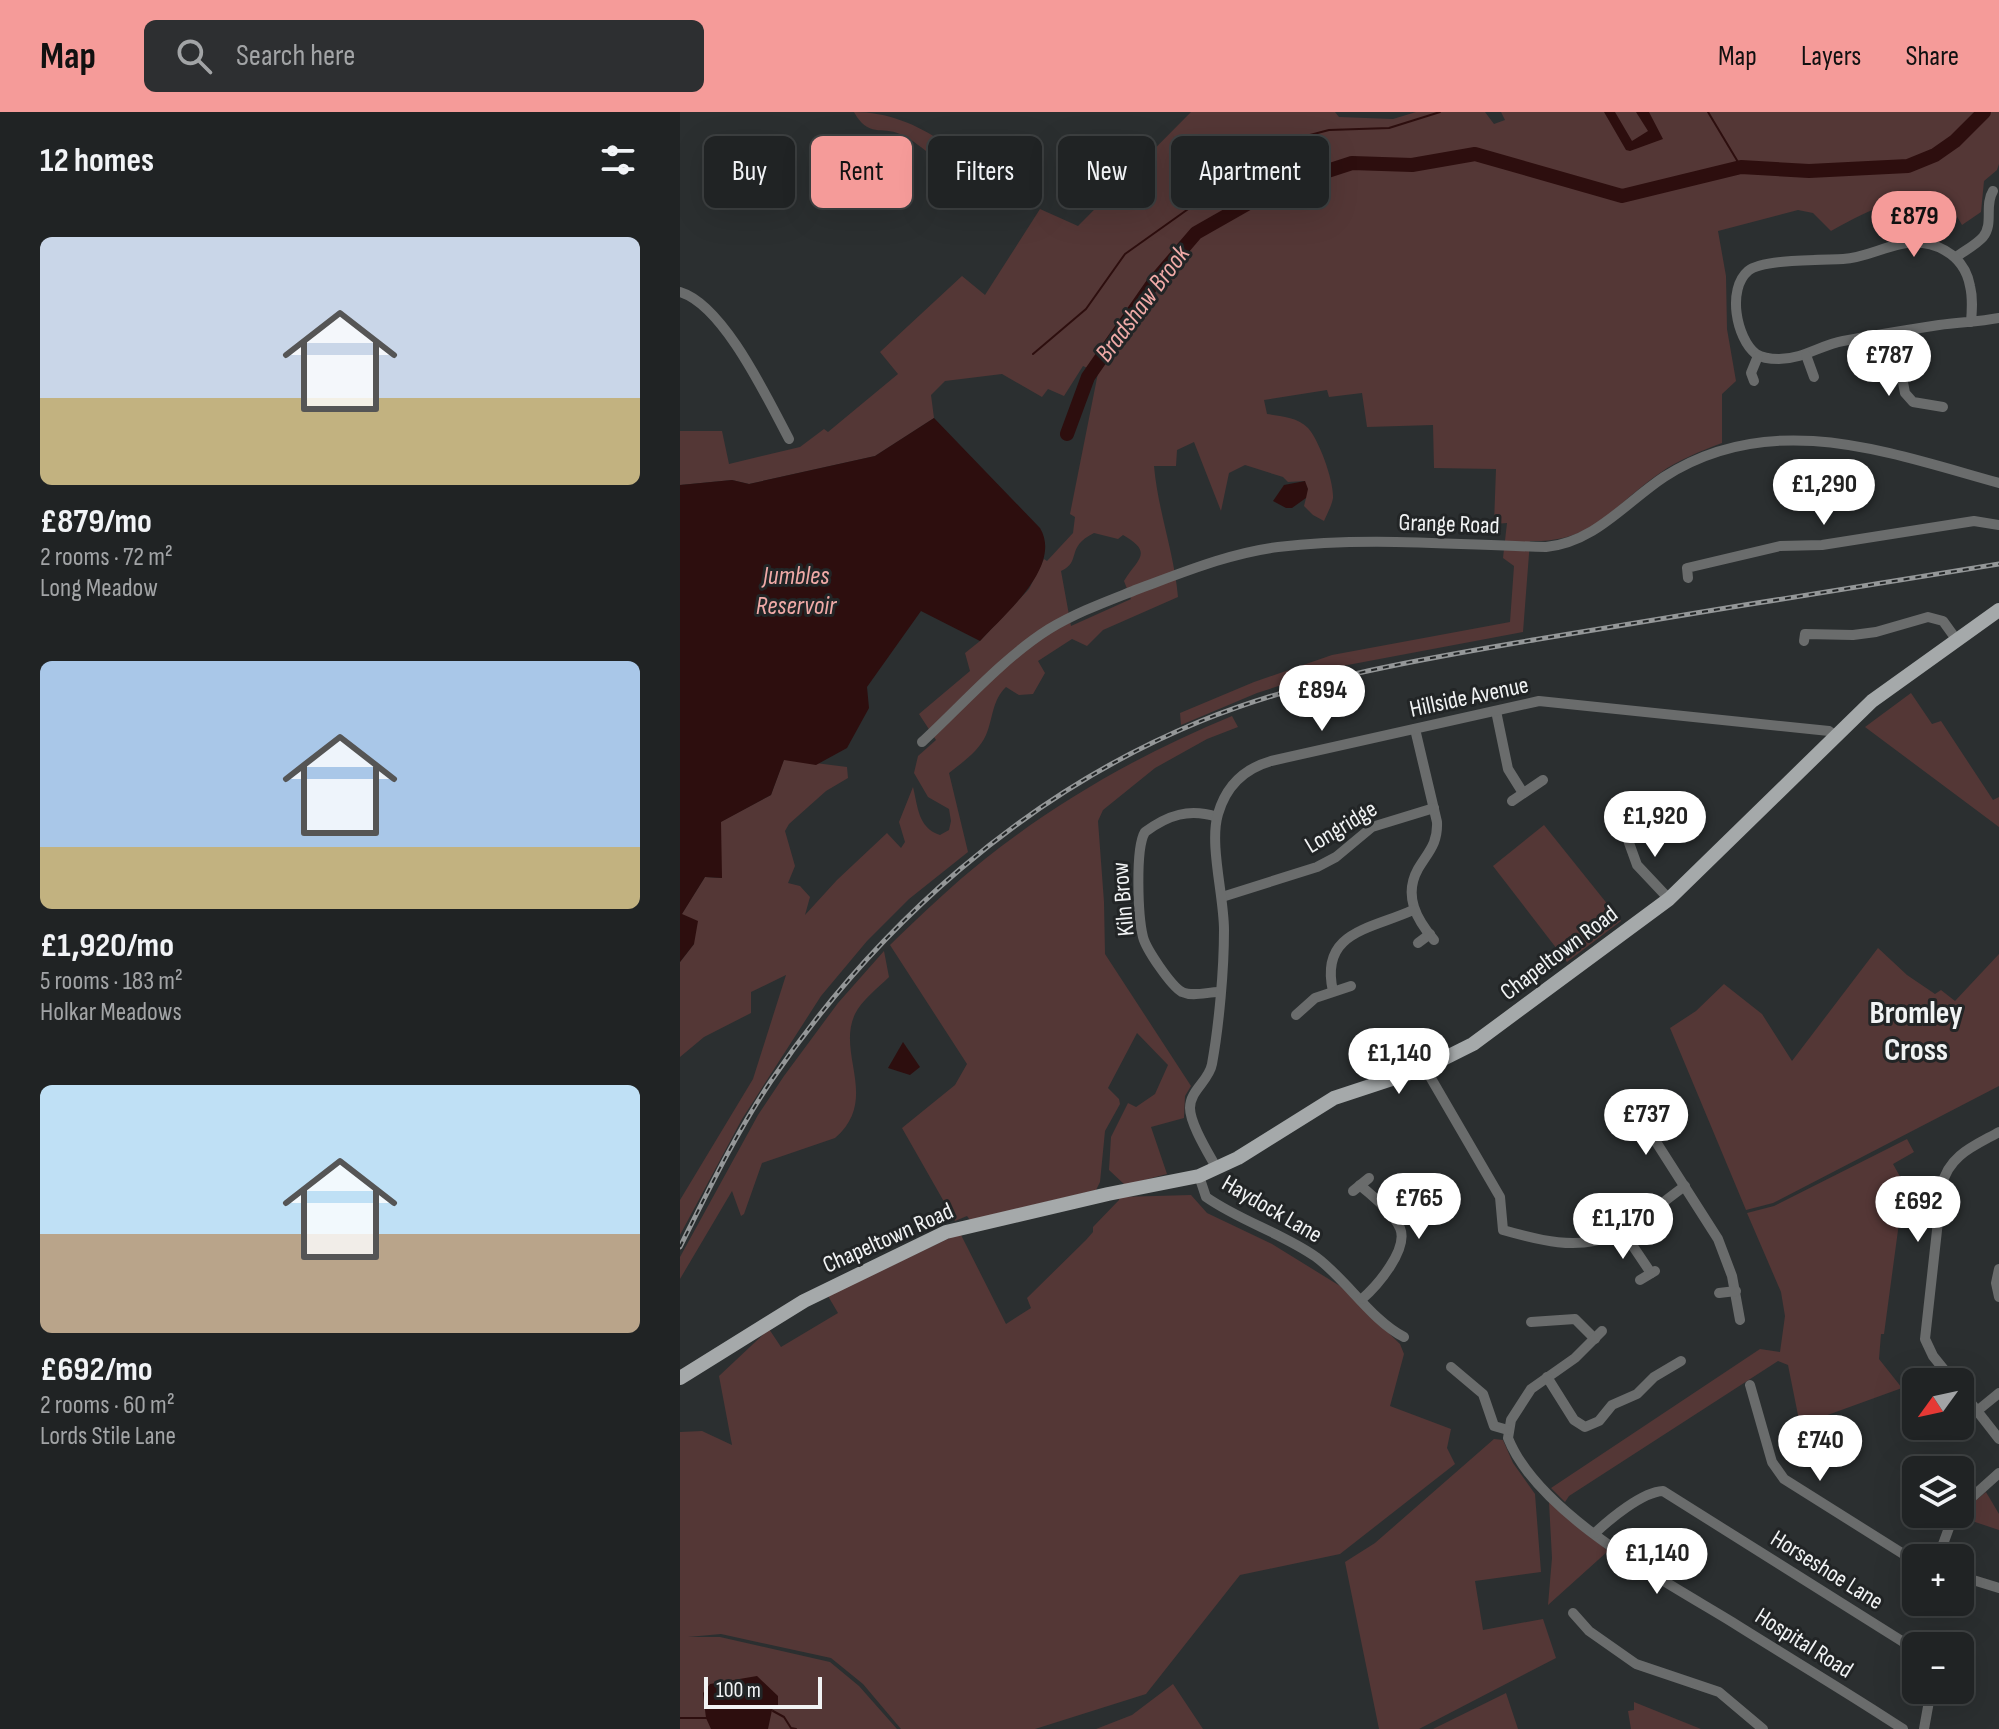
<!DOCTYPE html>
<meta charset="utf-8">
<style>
:root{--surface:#202324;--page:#2d2f31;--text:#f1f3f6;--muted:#a2a4a6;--line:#3d4041;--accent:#f59b99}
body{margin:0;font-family:"Sofia Sans Condensed",sans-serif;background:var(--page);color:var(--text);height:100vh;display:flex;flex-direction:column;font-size:30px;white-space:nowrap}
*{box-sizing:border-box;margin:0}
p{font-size:26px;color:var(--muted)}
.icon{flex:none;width:44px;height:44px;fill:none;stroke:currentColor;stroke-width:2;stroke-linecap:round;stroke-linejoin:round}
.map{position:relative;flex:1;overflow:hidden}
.drawer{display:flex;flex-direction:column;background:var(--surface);width:680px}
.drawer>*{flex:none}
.guide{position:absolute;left:24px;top:24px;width:760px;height:72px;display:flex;gap:16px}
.needle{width:52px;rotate:237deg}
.tools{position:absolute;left:1222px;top:1256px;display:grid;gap:16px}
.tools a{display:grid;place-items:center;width:72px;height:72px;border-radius:12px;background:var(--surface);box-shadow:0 8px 32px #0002,0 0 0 2px var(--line);font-size:40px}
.scale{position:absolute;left:24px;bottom:20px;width:118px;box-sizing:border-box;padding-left:8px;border:4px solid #f1f3f4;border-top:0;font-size:22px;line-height:28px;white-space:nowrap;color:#f1f3f4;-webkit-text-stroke:6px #222526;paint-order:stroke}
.price{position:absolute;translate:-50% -68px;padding:0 18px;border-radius:28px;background:#fff;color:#222;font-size:26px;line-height:52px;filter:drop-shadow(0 2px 4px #0008)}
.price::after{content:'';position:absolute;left:50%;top:48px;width:24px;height:18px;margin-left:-12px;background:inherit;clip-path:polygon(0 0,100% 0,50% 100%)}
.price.active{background:var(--accent);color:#111}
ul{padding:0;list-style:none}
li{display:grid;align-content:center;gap:16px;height:424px;padding:0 40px}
li span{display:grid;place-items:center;height:248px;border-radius:12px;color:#555}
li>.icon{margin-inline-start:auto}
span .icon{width:144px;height:144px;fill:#fffc;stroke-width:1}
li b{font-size:34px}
h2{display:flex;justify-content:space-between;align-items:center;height:96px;padding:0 40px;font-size:34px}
.tag{padding:0 28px;border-radius:12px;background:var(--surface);box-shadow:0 8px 32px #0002,0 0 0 2px var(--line);font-size:28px;line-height:72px}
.tag.active{background:var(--accent);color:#111}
header{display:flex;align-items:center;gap:48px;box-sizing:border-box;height:112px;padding:0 40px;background:var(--accent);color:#111}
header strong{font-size:38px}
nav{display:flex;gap:44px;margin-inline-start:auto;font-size:28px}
.search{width:560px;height:72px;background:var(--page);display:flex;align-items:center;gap:20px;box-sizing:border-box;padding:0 28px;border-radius:12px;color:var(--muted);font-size:30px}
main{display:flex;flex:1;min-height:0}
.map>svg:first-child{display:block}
.green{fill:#543736;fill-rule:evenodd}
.water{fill:#2d0e0e}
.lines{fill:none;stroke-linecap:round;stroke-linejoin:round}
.stream{stroke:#2d0e0e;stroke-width:2}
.river{stroke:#2d0e0e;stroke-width:14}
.minor{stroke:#6a6c6c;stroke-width:10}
.major{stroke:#a5a9aa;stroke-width:14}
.rail-casing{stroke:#949798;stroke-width:5}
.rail{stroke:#222526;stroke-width:2;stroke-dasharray:6;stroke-linecap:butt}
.labels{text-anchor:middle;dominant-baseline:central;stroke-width:6;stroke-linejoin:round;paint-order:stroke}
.street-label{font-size:24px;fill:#f1f3f4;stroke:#222526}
.water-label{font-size:26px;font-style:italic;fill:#f0aaa7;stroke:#222526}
.district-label{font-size:32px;font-weight:bold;fill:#f1f3f4;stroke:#222526}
</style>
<header>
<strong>Map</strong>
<div class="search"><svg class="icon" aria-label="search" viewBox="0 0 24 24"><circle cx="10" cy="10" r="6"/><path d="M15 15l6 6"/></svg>Search here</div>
<nav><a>Map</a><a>Layers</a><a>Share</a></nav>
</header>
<main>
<section class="drawer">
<h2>12 homes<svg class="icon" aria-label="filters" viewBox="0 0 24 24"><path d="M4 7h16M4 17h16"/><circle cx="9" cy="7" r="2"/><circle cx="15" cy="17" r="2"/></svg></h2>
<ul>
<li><span style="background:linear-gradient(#c9d6e8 65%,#c2b280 0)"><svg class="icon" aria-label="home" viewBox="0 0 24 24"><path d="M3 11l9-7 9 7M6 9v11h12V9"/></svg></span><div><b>£879/mo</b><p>2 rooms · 72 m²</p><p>Long Meadow</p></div></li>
<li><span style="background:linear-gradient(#a9c7e8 75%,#c2b280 0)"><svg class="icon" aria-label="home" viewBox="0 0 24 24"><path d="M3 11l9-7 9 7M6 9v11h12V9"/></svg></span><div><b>£1,920/mo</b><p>5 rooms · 183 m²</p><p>Holkar Meadows</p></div></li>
<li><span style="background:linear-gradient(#bfe0f5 60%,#b9a48a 0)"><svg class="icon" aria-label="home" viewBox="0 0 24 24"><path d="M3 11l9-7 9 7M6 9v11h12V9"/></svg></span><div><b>£692/mo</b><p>2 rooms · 60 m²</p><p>Lords Stile Lane</p></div></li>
</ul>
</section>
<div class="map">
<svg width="1319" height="1617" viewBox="0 0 1319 1617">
<rect width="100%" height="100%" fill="#2b2f30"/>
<g class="green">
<path d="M 174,0 C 207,0 237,12 264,31 L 254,45 C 243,37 232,27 220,22 C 202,14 188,26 174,0 Z"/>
<path d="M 511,0 L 655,0 L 659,5 L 713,7 L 736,0 L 805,0 L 814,12 L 825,8 L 821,0 L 1319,0 L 1319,52 L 1317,58 L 1304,69 L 1301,100 L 1282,113 L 1265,84 C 1212,87 1196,94 1151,119 L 1133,101 L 1118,98 L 1038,119 L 1046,164 L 1047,217 L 1056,269 L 1042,282 L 1042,331 C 1021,339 998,348 980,361 C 932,394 914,431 850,429 L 843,520 L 657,555 L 577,581 L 501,613 L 500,601 L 574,570 L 652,543 L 830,510 L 834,454 L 823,446 L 827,411 L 814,412 L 816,357 L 754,356 L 753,313 L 687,315 L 682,281 L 649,285 L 647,278 L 584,288 L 587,302 C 600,304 618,305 628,316 C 639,328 654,369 653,386 C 652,393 647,402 644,409 L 633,403 L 624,394 L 626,386 L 625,369 L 608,370 L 603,365 L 565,353 L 549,361 L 541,399 L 514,330 L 497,338 L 496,354 L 474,354 C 478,399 494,440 498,485 L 423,518 L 407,534 L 392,527 L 358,549 L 365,561 L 353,582 L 339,583 L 326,575 C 312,588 313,607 306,623 C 299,639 283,650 269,661 L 288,740 L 229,787 L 187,829 L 141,884 L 62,1007 L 0,1123 L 0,1088 L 73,967 L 106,863 L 71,880 L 71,901 L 24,925 L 0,945 L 0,850 L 14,832 L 1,803 L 25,765 L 41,766 L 40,710 L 91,683 L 104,647 L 167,655 L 168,666 L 146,679 L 109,712 L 105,719 L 115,754 L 108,771 L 120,774 L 130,785 L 125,803 L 157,768 L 207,721 L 221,736 L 225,730 L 219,710 L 233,675 C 238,695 238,716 260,723 L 269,718 L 271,709 L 269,697 L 248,685 L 234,661 L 238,644 L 256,628 L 239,602 L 290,559 L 285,541 L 300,529 L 349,477 L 364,447 L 367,449 L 393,421 L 395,405 L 390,402 L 418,261 L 403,254 L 384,284 L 368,277 L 362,285 L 322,262 L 265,269 L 251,283 L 254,306 L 195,344 L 69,372 L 52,368 L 0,373 L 0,319 L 42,319 L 49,352 L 120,335 L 144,317 L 148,320 L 218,262 L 200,240 L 282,164 L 305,183 L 360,97 L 398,114 ZM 414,421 L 438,427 L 443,423 C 474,441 458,446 444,469 L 451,487 L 391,514 L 381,459 C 402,450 385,435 414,421 Z"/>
<path d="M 1231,581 L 1252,612 L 1261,609 L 1313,688 L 1319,685 L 1319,715 L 1185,615 Z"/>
<path d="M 552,604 L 558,615 L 527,627 L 475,656 L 423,698 L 418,709 L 424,790 L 425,842 L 511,974 L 505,984 L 504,1006 L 471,1015 L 487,1062 L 445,1073 L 429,1058 L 431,1025 L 448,991 L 456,995 L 475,982 L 488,953 L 457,921 L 428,976 L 439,987 L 440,992 L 425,1019 L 420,1070 L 416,1078 L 290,1108 L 287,1104 L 275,1109 L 222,1016 L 275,973 L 287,952 L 210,833 C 241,803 271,774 305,747 C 379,688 464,640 552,604 Z"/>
<path d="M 864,713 L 941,809 L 887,850 L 813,754 Z"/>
<path d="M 1198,836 L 1227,863 L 1255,882 L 1261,878 L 1275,889 L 1319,842 L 1319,974 L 1093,1091 L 1066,1098 L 990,916 L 1016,899 L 1044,872 L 1082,902 L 1112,949 Z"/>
<path d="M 204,839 L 209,865 C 198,876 181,889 175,902 C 156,942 200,987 155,1026 L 82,1051 L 64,1102 L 61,1104 L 52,1079 L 0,1167 L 0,1145 L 78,1003 L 104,964 L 158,891 Z"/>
<path d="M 1227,1027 L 1234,1040 L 1213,1052 L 1227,1077 L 1224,1079 L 1230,1090 L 1221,1096 L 1204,1222 L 1201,1222 L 1199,1247 L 1222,1276 L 1120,1313 L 1108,1253 L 1098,1249 L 889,1384 L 885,1390 L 871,1376 L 1080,1237 L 1100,1240 L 1105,1204 L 1101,1180 L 1067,1101 L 1094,1094 Z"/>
<path d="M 511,1083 L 527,1101 L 592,1132 L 660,1174 L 720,1232 L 724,1242 L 710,1294 L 771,1317 L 767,1336 L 775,1352 L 660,1442 L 560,1463 L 466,1582 L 355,1617 L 221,1617 L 183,1572 L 151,1546 L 41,1522 L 8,1525 L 40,1525 L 150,1550 L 179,1574 L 217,1617 L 0,1617 L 0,1320 L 22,1319 L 52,1333 L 39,1264 L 89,1217 L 101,1235 L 158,1201 L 148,1184 L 280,1121 L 326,1212 L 351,1196 L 347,1186 L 406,1128 L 413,1120 L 413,1115 L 439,1088 L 439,1085 Z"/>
<path d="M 814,1327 L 823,1328 L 833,1351 L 855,1382 L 861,1460 L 795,1469 L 803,1518 L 863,1507 L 876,1546 L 739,1617 L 699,1617 L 665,1450 L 695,1431 Z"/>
<path d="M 1306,1380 L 1319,1402 L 1319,1418 L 1283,1406 L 1288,1395 Z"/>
<path d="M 869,1390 L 928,1439 L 868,1493 L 872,1446 Z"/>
<path d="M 493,1572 L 523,1617 L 416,1617 L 452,1603 Z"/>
<path d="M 826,1581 L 838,1617 L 753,1617 Z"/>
<path d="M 954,1590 L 1021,1617 L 951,1617 L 948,1599 L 954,1598 Z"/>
</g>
<g class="water">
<path d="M 924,0 L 935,0 L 952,29 L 968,19 L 956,0 L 969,0 L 983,27 L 950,39 L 946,38 Z"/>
<path d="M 254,306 L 360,416 C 383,454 324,503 300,529 L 241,499 L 187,575 L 189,596 L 167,636 L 136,653 L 104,648 L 91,683 L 41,710 L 42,766 L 25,765 L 2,802 L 18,809 L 14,832 L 0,850 L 0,373 L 52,368 L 69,372 L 195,344 Z"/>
<path d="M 625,369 L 628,377 L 626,386 L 612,396 L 606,396 L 593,389 L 604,373 Z"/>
<path d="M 223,930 L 240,955 L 230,963 L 208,956 Z"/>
<path d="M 77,1564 L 98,1584 L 98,1593 L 92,1598 L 88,1617 L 31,1617 L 26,1606 L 23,1581 L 30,1572 Z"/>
</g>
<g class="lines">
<g class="stream">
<path d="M 1028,0 L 1061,55"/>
<path d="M 353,242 L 406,197 L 445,142 L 570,53 L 630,23 L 649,18 L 709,16 L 760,0"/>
<path d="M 93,1599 L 104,1605 L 111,1616 L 116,1617"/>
<path d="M 0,1606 L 27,1606"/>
</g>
<path class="river" d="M 387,322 L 408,265 L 474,170 L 516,121 L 595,76 L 672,51 L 732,53 L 795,42 L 942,84 L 1061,55 L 1129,59 L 1228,54 L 1255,43 L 1275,29 L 1304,0"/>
<g class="minor">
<path d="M 1276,145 C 1284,139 1296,133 1303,125 C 1314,112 1304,93 1313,79"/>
<path d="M 0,180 C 44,193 88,288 109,327"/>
<path d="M 1291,210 C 1292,198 1293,186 1290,174 C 1284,141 1252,126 1221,132 C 1201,136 1184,146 1163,147 C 1142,148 1082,147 1068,159 C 1047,177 1056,226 1076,242 C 1082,246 1092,247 1099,247 C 1123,247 1141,233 1163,229 C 1195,223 1227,218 1259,213 C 1279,210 1299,210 1319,206"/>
<path d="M 1214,222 L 1225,281 L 1233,290 L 1263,295"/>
<path d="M 1126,243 L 1134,265"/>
<path d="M 1074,269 L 1071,261 L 1078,244"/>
<path d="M 1008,466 L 1007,456 L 1100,434 L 1142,433 L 1294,409 L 1319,413"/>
<path d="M 1124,529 L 1125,522 L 1173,523 L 1196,520 L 1248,505 L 1263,509 L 1276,527"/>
<path d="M 816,599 L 828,657 L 843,681"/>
<path d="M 735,617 L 757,710 C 758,732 748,740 738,757 C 723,784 737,808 754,828"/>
<path d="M 242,630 C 282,593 323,546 369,517 C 397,500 428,489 458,477 C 504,460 550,441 598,435 C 687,424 777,433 866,435 C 915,430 945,391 984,365 C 1091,296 1207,340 1319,371"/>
<path d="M 832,689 L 863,668"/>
<path d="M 537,705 C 509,696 488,703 465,720 C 455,736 458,805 463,825 C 466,837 491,874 502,880 C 513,885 527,880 539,880"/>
<path d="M 944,717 L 957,753 L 989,787"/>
<path d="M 542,785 L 637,755 L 656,745 L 692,715 L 754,696"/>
<path d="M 738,831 L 750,822"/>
<path d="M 653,879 C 639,819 692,817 733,798"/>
<path d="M 616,903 L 635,886 L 671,874"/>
<path d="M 745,956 L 820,1085 L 823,1118 C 858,1128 898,1139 933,1123 C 959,1112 982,1090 1005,1074"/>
<path d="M 955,997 L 1038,1127 L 1052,1164 L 1060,1208"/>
<path d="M 945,1004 L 963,992"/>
<path d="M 537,1057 C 529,1042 510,1012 510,996 C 510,978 529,969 532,952 C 539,913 544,858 544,818 C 544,784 529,732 538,702 C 546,674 563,657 591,649 L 859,589 L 1149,619 L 1156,624"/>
<path d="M 519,1064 L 526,1085 C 560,1109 602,1121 636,1145 C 667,1168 691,1208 724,1225"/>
<path d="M 680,1073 C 693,1085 713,1100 720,1116 C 729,1137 697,1174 682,1187"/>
<path d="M 673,1079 L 689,1066"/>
<path d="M 942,1118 L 971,1161"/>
<path d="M 1319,1157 L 1316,1171 L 1319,1185"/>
<path d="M 960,1168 L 975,1159"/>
<path d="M 1039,1181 L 1056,1179"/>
<path d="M 851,1210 L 895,1207 L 915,1227"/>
<path d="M 922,1219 L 895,1246 L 851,1277 L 831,1308 L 828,1326 C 858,1402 985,1469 1052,1510 C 1109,1546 1167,1580 1223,1617"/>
<path d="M 771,1255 L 803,1282 L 814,1314 L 828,1318"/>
<path d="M 867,1265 L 894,1308 L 905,1315 L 919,1309 L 932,1293 L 957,1282 L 974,1265 L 1001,1249"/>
<path d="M 1274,1270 L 1253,1244 L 1245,1227 L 1262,1073 C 1269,1043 1294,1034 1319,1020"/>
<path d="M 1070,1273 L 1092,1350 L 1104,1367 L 1236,1450"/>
<path d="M 1280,1277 L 1319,1327"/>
<path d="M 1297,1299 L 1319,1281"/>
<path d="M 1280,1396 L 1319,1361"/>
<path d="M 915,1421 C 930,1407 962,1380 983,1379 L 1236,1538"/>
<path d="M 1258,1446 L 1274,1402"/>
<path d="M 1280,1464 L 1319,1476"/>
<path d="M 893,1501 L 909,1519 L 956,1552 L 1039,1580 L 1083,1617"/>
<path d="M 1244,1617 L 1251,1578"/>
</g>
<path class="major" d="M 0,1266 L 124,1189 L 266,1120 L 428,1082 L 519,1064 L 558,1046 L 654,986 L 745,956 L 793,932 L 989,787 L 1192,589 L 1319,498"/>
<defs>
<path id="rail" d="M 0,1135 C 28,1079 56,1021 91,969 C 197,813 345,681 521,609 C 630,565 744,547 859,527 C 1012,501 1166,477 1319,452"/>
</defs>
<use href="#rail" class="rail-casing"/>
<use href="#rail" class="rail"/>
</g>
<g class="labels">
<g class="street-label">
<text transform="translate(769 412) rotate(2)">Grange Road</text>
<text transform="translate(789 585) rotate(-12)">Hillside Avenue</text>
<text transform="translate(661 715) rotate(-31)">Longridge</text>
<text transform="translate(443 787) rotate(-95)">Kiln Brow</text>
<text transform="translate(879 841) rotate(-37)">Chapeltown Road</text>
<text transform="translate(592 1097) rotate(30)">Haydock Lane</text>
<text transform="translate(208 1126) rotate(-24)">Chapeltown Road</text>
<text transform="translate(1147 1458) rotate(32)">Horseshoe Lane</text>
<text transform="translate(1124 1531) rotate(32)">Hospital Road</text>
</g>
<g class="water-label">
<text transform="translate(463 192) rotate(-53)">Bradshaw Brook</text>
<text x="116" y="464">Jumbles<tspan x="116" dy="30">Reservoir</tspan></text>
</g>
<g class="district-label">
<text x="1236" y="901">Bromley<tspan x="1236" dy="37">Cross</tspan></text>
</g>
</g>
</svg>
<div class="tools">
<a><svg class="needle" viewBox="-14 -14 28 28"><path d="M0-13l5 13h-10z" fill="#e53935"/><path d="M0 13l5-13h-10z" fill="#a2a4a6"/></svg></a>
<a><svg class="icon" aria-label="layers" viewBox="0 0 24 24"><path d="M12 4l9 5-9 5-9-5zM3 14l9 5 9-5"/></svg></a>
<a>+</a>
<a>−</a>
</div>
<div class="scale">100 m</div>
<b class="price active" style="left:1234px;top:147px">£879</b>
<b class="price" style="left:1209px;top:286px">£787</b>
<b class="price" style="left:1144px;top:415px">£1,290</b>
<b class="price" style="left:642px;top:621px">£894</b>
<b class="price" style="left:975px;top:747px">£1,920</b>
<b class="price" style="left:719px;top:984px">£1,140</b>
<b class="price" style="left:966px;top:1045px">£737</b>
<b class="price" style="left:739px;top:1129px">£765</b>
<b class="price" style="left:1238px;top:1132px">£692</b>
<b class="price" style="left:943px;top:1149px">£1,170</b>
<b class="price" style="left:1140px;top:1371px">£740</b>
<b class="price" style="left:977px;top:1484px">£1,140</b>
<div class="guide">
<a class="tag">Buy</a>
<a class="tag active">Rent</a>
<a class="tag">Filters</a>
<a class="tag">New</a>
<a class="tag">Apartment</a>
</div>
</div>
</main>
